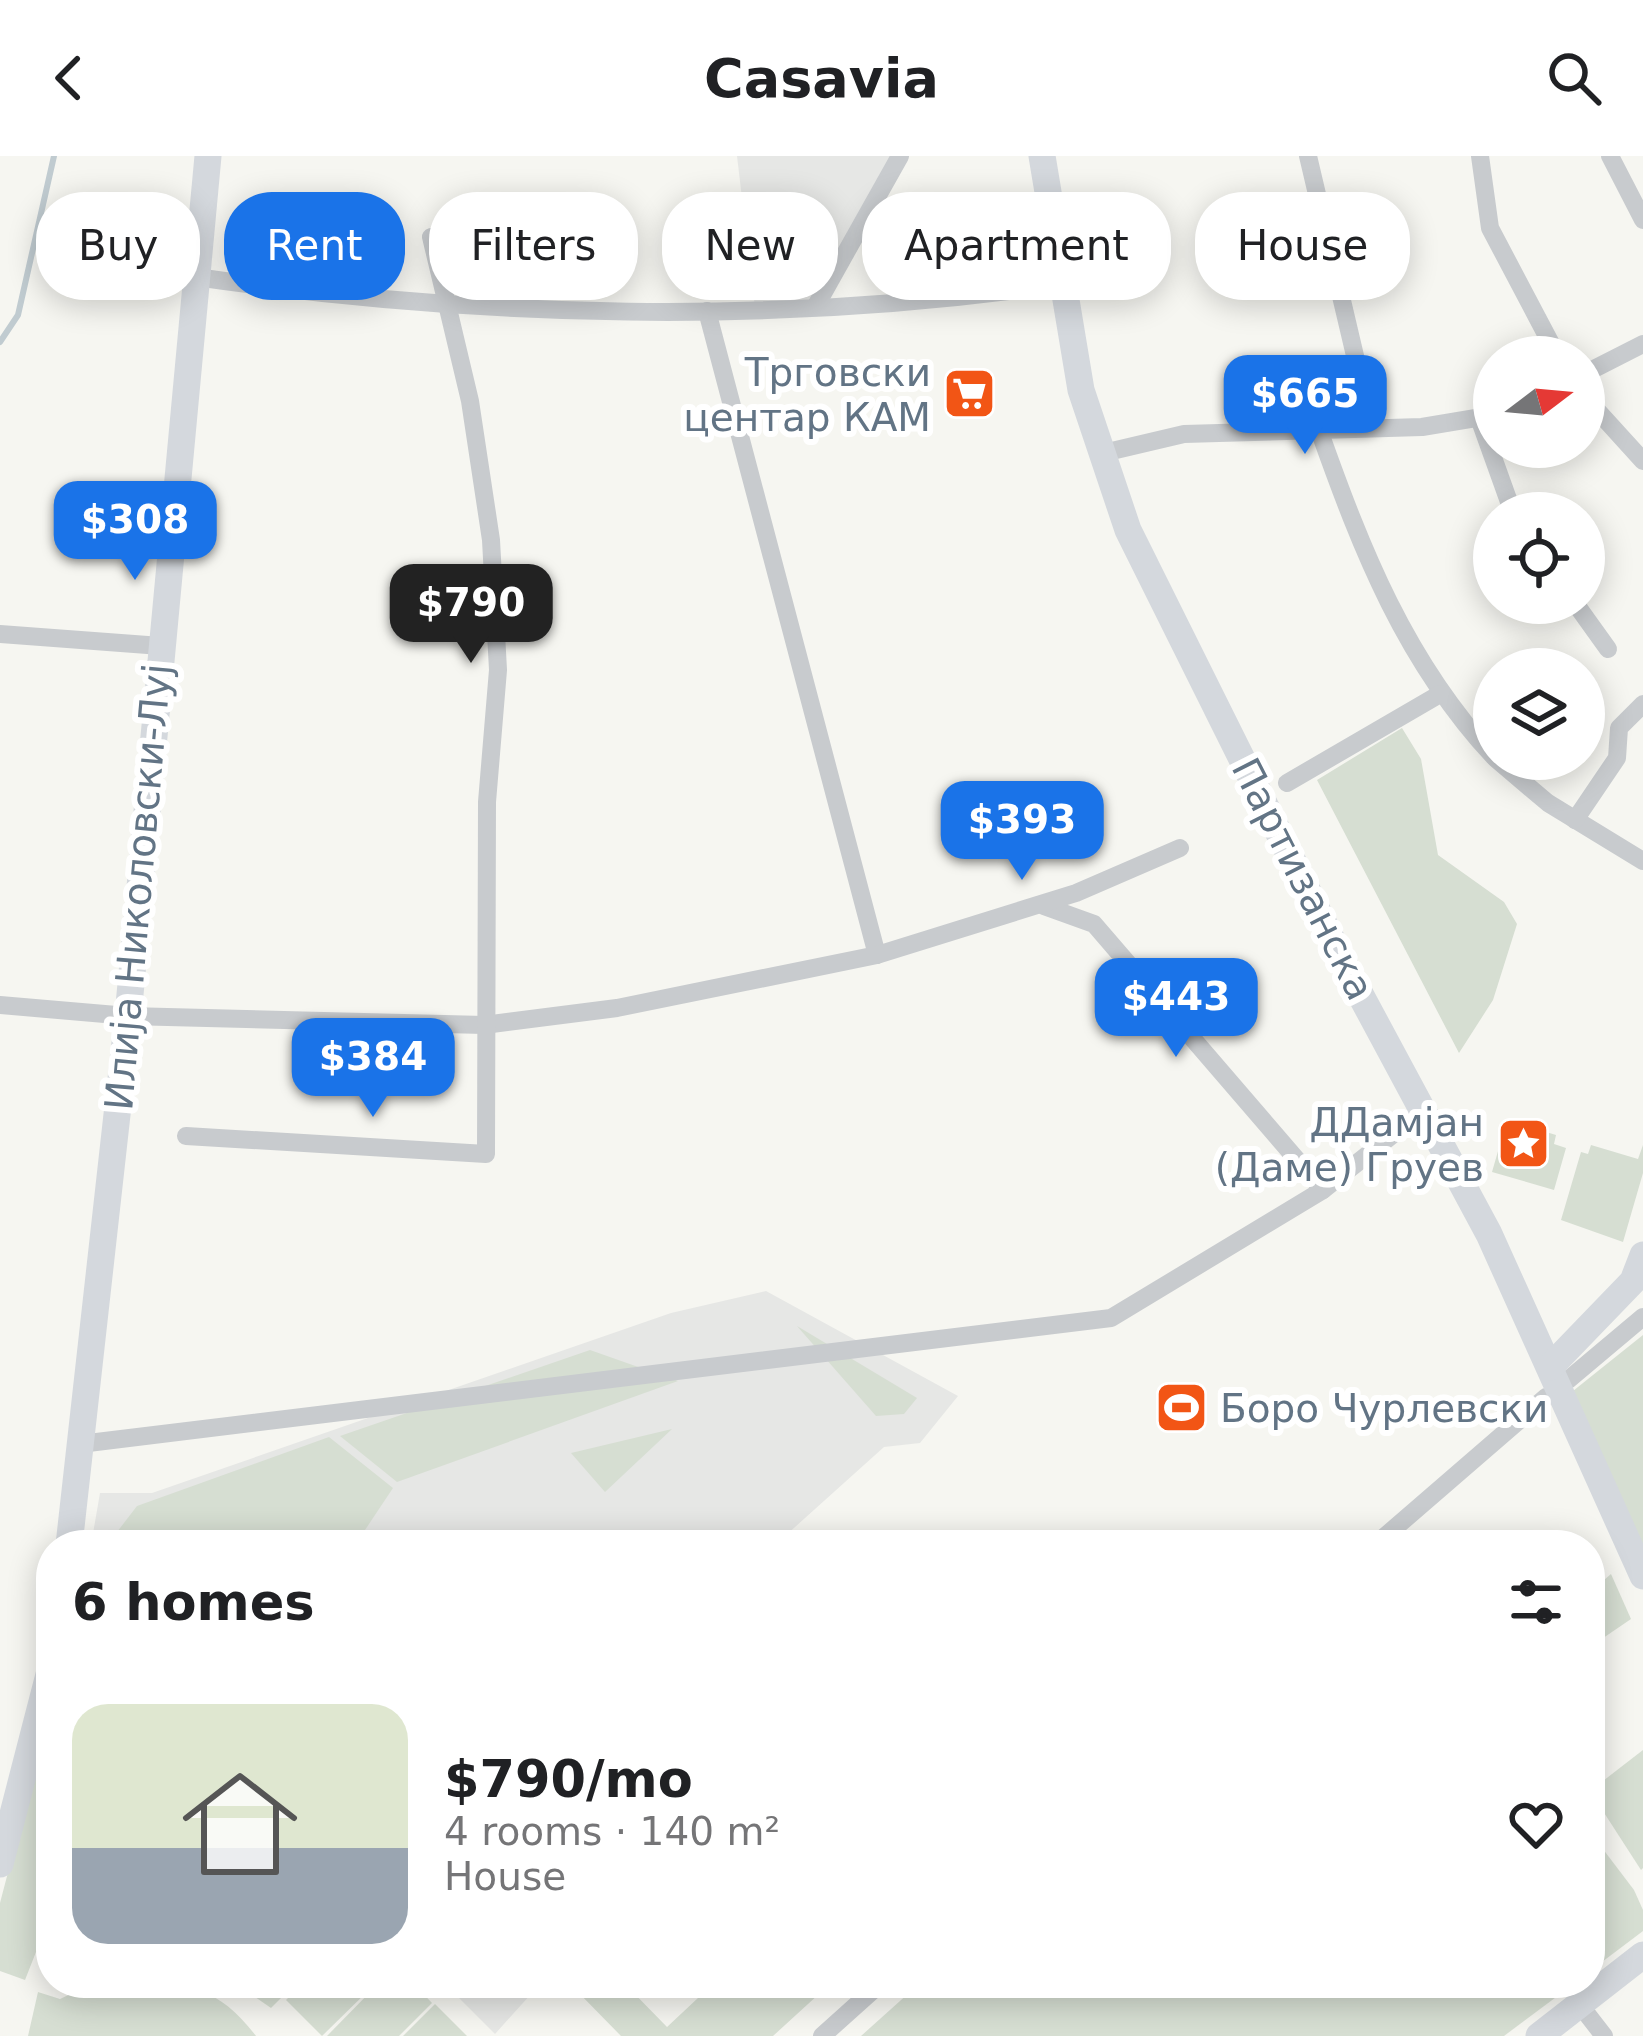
<!DOCTYPE html>
<meta charset="utf-8">
<style>
:root{--surface:#fff;--page:#f2f2f2;--text:#202124;--muted:#757577;--accent:#1a73e8}
body{margin:0;font-family:"DejaVu Sans",sans-serif;background:var(--page);color:var(--text);height:100vh;display:flex;flex-direction:column;font-size:45px;white-space:nowrap}
*{box-sizing:border-box;margin:0}
p{font-size:39px;color:var(--muted)}
.icon{flex:none;width:66px;height:66px;fill:none;stroke:currentColor;stroke-width:2;stroke-linecap:round;stroke-linejoin:round}
.map{position:relative;flex:1;overflow:hidden}
.drawer{position:absolute;left:36px;top:1374px;width:1569px;height:468px;display:flex;flex-direction:column;background:var(--surface);border-radius:48px;box-shadow:0 6px 30px #0003}
.drawer>*{flex:none}
.guide{position:absolute;left:36px;top:36px;width:1572px;height:108px;display:flex;gap:24px}
.needle{width:78px;rotate:74deg}
.controls{position:absolute;left:1473px;top:180px;display:grid;gap:24px}
.controls a{display:grid;place-items:center;width:132px;height:132px;border-radius:50%;background:var(--surface);box-shadow:0 6px 30px #0003;font-size:60px}
.price{position:absolute;translate:-50% -102px;padding:0 27px;border-radius:24px;background:var(--accent);color:#fff;font-size:39px;line-height:78px;filter:drop-shadow(0 3px 6px #0008)}
.price::after{content:'';position:absolute;left:50%;top:72px;width:36px;height:27px;margin-left:-18px;background:inherit;clip-path:polygon(0 0,100% 0,50% 100%)}
.price.on{background:#222;color:#fff}
ul{padding:0;list-style:none}
li{display:flex;align-items:center;gap:36px;height:300px;padding:0 36px}
li span{display:grid;place-items:center;flex:none;width:336px;height:240px;border-radius:36px;color:#555}
li>.icon{margin-inline-start:auto}
span .icon{width:144px;height:144px;fill:#fffc;stroke-width:1}
li b{font-size:51px}
h2{display:flex;justify-content:space-between;align-items:center;height:144px;padding:0 36px;font-size:51px}
.pill{padding:0 42px;border-radius:48px;background:var(--surface);box-shadow:0 6px 30px #0003;font-size:42px;line-height:108px}
.pill.on{background:var(--accent);color:#fff}
header{display:flex;justify-content:space-between;align-items:center;height:156px;padding:0 36px;background:var(--surface);font-size:54px;font-weight:700}
.map>svg:first-child{display:block}
.built{fill:#e6e7e5}
.green{fill:#d6ded2}
.lines{fill:none;stroke-linecap:round;stroke-linejoin:round}
.stream{stroke:#c0cbd0;stroke-width:6}
.street{stroke:#c8cbce;stroke-width:18}
.secondary{stroke:#d4d8dd;stroke-width:27}
.labels{text-anchor:middle;dominant-baseline:central;stroke-width:12;stroke-linejoin:round;paint-order:stroke}
.poi-label{font-size:39px;fill:#627485;stroke:#fff;text-anchor:end}
.street-label{font-size:39px;fill:#627485;stroke:#fff}
</style>
<header><svg class="icon" aria-label="back" viewBox="0 0 24 24"><path d="M15 5l-7 7 7 7"/></svg>Casavia<svg class="icon" aria-label="search" viewBox="0 0 24 24"><circle cx="10" cy="10" r="6"/><path d="M15 15l6 6"/></svg></header>
<div class="map">
<svg width="1643" height="1880" viewBox="0 0 1643 1880">
<rect width="100%" height="100%" fill="#f6f6f1"/>
<g class="built">
<path d="M 737,0 L 900,0 L 817,148 L 755,152 Z"/>
<path d="M 766,1135 L 958,1240 L 920,1287 L 884,1291 L 775,1389 L 91,1389 L 100,1337 L 152,1337 L 671,1157 Z"/>
<path d="M 444,1827 L 541,1827 L 495,1878 Z"/>
</g>
<g class="green">
<path d="M 1402,572 L 1421,603 L 1438,699 L 1504,746 L 1517,768 L 1493,844 L 1459,897 L 1317,624 Z"/>
<path d="M 1507,964 L 1556,979 L 1554,988 L 1566,992 L 1554,1034 L 1492,1016 Z"/>
<path d="M 1591,989 L 1638,1003 L 1643,989 L 1643,1017 L 1623,1086 L 1561,1064 L 1581,996 L 1588,998 Z"/>
<path d="M 797,1170 L 917,1242 L 904,1258 L 876,1260 Z"/>
<path d="M 1643,1179 L 1643,1393 L 1573,1235 Z"/>
<path d="M 590,1194 L 678,1225 L 397,1326 L 340,1280 Z"/>
<path d="M 672,1273 L 605,1336 L 571,1297 Z"/>
<path d="M 329,1281 L 393,1332 L 355,1389 L 285,1389 L 270,1382 L 223,1389 L 107,1389 L 137,1350 Z"/>
<path d="M 1611,1418 L 1631,1463 L 1590,1491 L 1590,1436 Z"/>
<path d="M 51,1552 L 51,1799 L 36,1796 L 25,1824 L 0,1815 L 0,1747 Z"/>
<path d="M 1643,1594 L 1643,1712 L 1641,1714 L 1590,1635 Z"/>
<path d="M 1590,1676 L 1634,1734 L 1643,1754 L 1643,1775 L 1590,1815 Z"/>
<path d="M 94,1827 C 165,1827 209,1817 256,1880 L 28,1880 L 38,1836 L 60,1843 Z"/>
<path d="M 235,1827 L 296,1827 L 271,1852 Z"/>
<path d="M 303,1827 L 376,1827 L 322,1880 L 286,1844 Z"/>
<path d="M 379,1827 L 413,1827 L 432,1847 L 399,1880 L 327,1880 Z"/>
<path d="M 579,1827 L 624,1827 L 667,1871 L 714,1827 L 831,1827 L 773,1880 L 621,1880 L 574,1832 Z"/>
<path d="M 920,1827 L 1575,1827 L 1504,1880 L 861,1880 Z"/>
<path d="M 435,1848 L 467,1880 L 403,1880 Z"/>
</g>
<g class="lines">
<path class="stream" d="M 0,186 L 18,159 L 54,0"/>
<g class="street">
<path d="M 1308,0 L 1372,272"/>
<path d="M 1480,0 L 1490,72 L 1558,201"/>
<path d="M 1610,0 L 1643,64"/>
<path d="M 196,121 C 480,162 776,170 1061,128"/>
<path d="M 817,148 L 900,0"/>
<path d="M 707,155 L 877,799"/>
<path d="M 1584,218 L 1643,188"/>
<path d="M 1584,240 L 1643,305"/>
<path d="M 1480,265 L 1513,357"/>
<path d="M 1319,274 C 1362,395 1405,505 1494,601"/>
<path d="M 1099,298 L 1184,278 L 1422,271 L 1494,259"/>
<path d="M 1575,447 L 1608,493"/>
<path d="M 0,478 L 161,490"/>
<path d="M 1496,603 L 1548,647 L 1643,705"/>
<path d="M 1287,627 L 1440,538"/>
<path d="M 1575,664 L 1617,602 L 1619,572 L 1643,548"/>
<path d="M 1044,750 L 1094,768 L 1323,1034"/>
<path d="M 0,849 L 128,860 L 484,869 L 617,852 L 877,799 L 1076,737 L 1180,692"/>
<path d="M 186,980 L 486,998 L 487,646 L 498,514 L 491,384 L 470,245 L 431,81"/>
<path d="M 1568,1224 L 1643,1161"/>
<path d="M 80,1288 L 1111,1162 L 1323,1034 L 1425,953"/>
<path d="M 1375,1389 L 1546,1241"/>
<path d="M 1580,1849 L 1604,1880"/>
<path d="M 822,1880 L 881,1827"/>
</g>
<g class="secondary">
<path d="M 1042,0 L 1081,234 L 1128,374 L 1345,810 L 1489,1078 L 1643,1420"/>
<path d="M 1550,1211 L 1633,1125 L 1643,1099"/>
<path d="M 69,1389 L 128,860 L 208,0"/>
<path d="M 0,1708 L 51,1511"/>
<path d="M 1539,1880 L 1643,1799"/>
</g>
</g>
<defs>
<symbol id="supermarket-square" viewBox="-11 -11 22 22"><rect x="-9" y="-9" width="18" height="18" rx="4" fill="#f25515" stroke="#fff"/><path d="M-6-5.5h2.5l.6 2H6L4.5 2H-2.5L-4.4-4H-6ZM-1.5 3.2a1.3 1.3 0 1 0 .1 0ZM3 3.2a1.3 1.3 0 1 0 .1 0Z" fill="#fff"/></symbol>
<symbol id="sight-square" viewBox="-11 -11 22 22"><rect x="-9" y="-9" width="18" height="18" rx="4" fill="#f25515" stroke="#fff"/><path d="M0-6L1.8-2.2L6-1.7L2.9 1.2L3.7 5.4L0 3.3L-3.7 5.4L-2.9 1.2L-6-1.7L-1.8-2.2Z" fill="#fff"/></symbol>
<symbol id="stadium-square" viewBox="-11 -11 22 22"><rect x="-9" y="-9" width="18" height="18" rx="4" fill="#f25515" stroke="#fff"/><path d="M0-5a6.5 5 0 1 0 0 10a6.5 5 0 1 0 0-10ZM-3.5-1.8h7v3.6h-7Z" fill="#fff"/></symbol>
</defs>
<g fill-rule="evenodd">
<use href="#supermarket-square" x="940" y="208" width="59" height="59"/>
<use href="#sight-square" x="1494" y="958" width="59" height="59"/>
<use href="#stadium-square" x="1152" y="1222" width="59" height="59"/>
</g>
<g class="labels">
<g class="poi-label">
<text x="931" y="216">Трговски<tspan x="931" dy="45">центар КАМ</tspan></text>
<text x="1484" y="966">ДДамјан<tspan x="1484" dy="45">(Даме) Груев</tspan></text>
<text x="1220" y="1252" text-anchor="start">Боро Чурлевски</text>
</g>
<g class="street-label">
<text transform="translate(1303 723) rotate(63)">Партизанска</text>
<text transform="translate(138 731) rotate(-85)">Илија Николовски-Луј</text>
</g>
</g>
</svg>
<div class="controls">
<a><svg class="needle" viewBox="-14 -14 28 28"><path d="M0-13l5 13h-10z" fill="#e53935"/><path d="M0 13l5-13h-10z" fill="#757577"/></svg></a>
<a><svg class="icon" aria-label="locate" viewBox="0 0 24 24"><circle cx="12" cy="12" r="6"/><path d="M12 2v4M12 18v4M2 12h4M18 12h4"/></svg></a>
<a><svg class="icon" aria-label="layers" viewBox="0 0 24 24"><path d="M12 4l9 5-9 5-9-5zM3 14l9 5 9-5"/></svg></a>
</div>
<b class="price" style="left:1305px;top:301px">$665</b>
<b class="price" style="left:135px;top:427px">$308</b>
<b class="price on" style="left:471px;top:510px">$790</b>
<b class="price" style="left:1022px;top:727px">$393</b>
<b class="price" style="left:1176px;top:904px">$443</b>
<b class="price" style="left:373px;top:964px">$384</b>
<div class="guide">
<a class="pill">Buy</a>
<a class="pill on">Rent</a>
<a class="pill">Filters</a>
<a class="pill">New</a>
<a class="pill">Apartment</a>
<a class="pill">House</a>
</div>
<section class="drawer">
<h2>6 homes<svg class="icon" aria-label="filters" viewBox="0 0 24 24"><path d="M4 7h16M4 17h16"/><circle cx="9" cy="7" r="2"/><circle cx="15" cy="17" r="2"/></svg></h2>
<ul>
<li><span style="background:linear-gradient(#dfe7d0 60%,#9aa5b1 0)"><svg class="icon" aria-label="home" viewBox="0 0 24 24"><path d="M3 11l9-7 9 7M6 9v11h12V9"/></svg></span><div><b>$790/mo</b><p>4 rooms · 140 m²</p><p>House</p></div><svg class="icon" aria-label="heart" viewBox="0 0 24 24"><path d="M12 20l-8-8c-3-5 5-10 8-4 3-6 11-1 8 4z"/></svg></li>
</ul>
</section>
</div>
